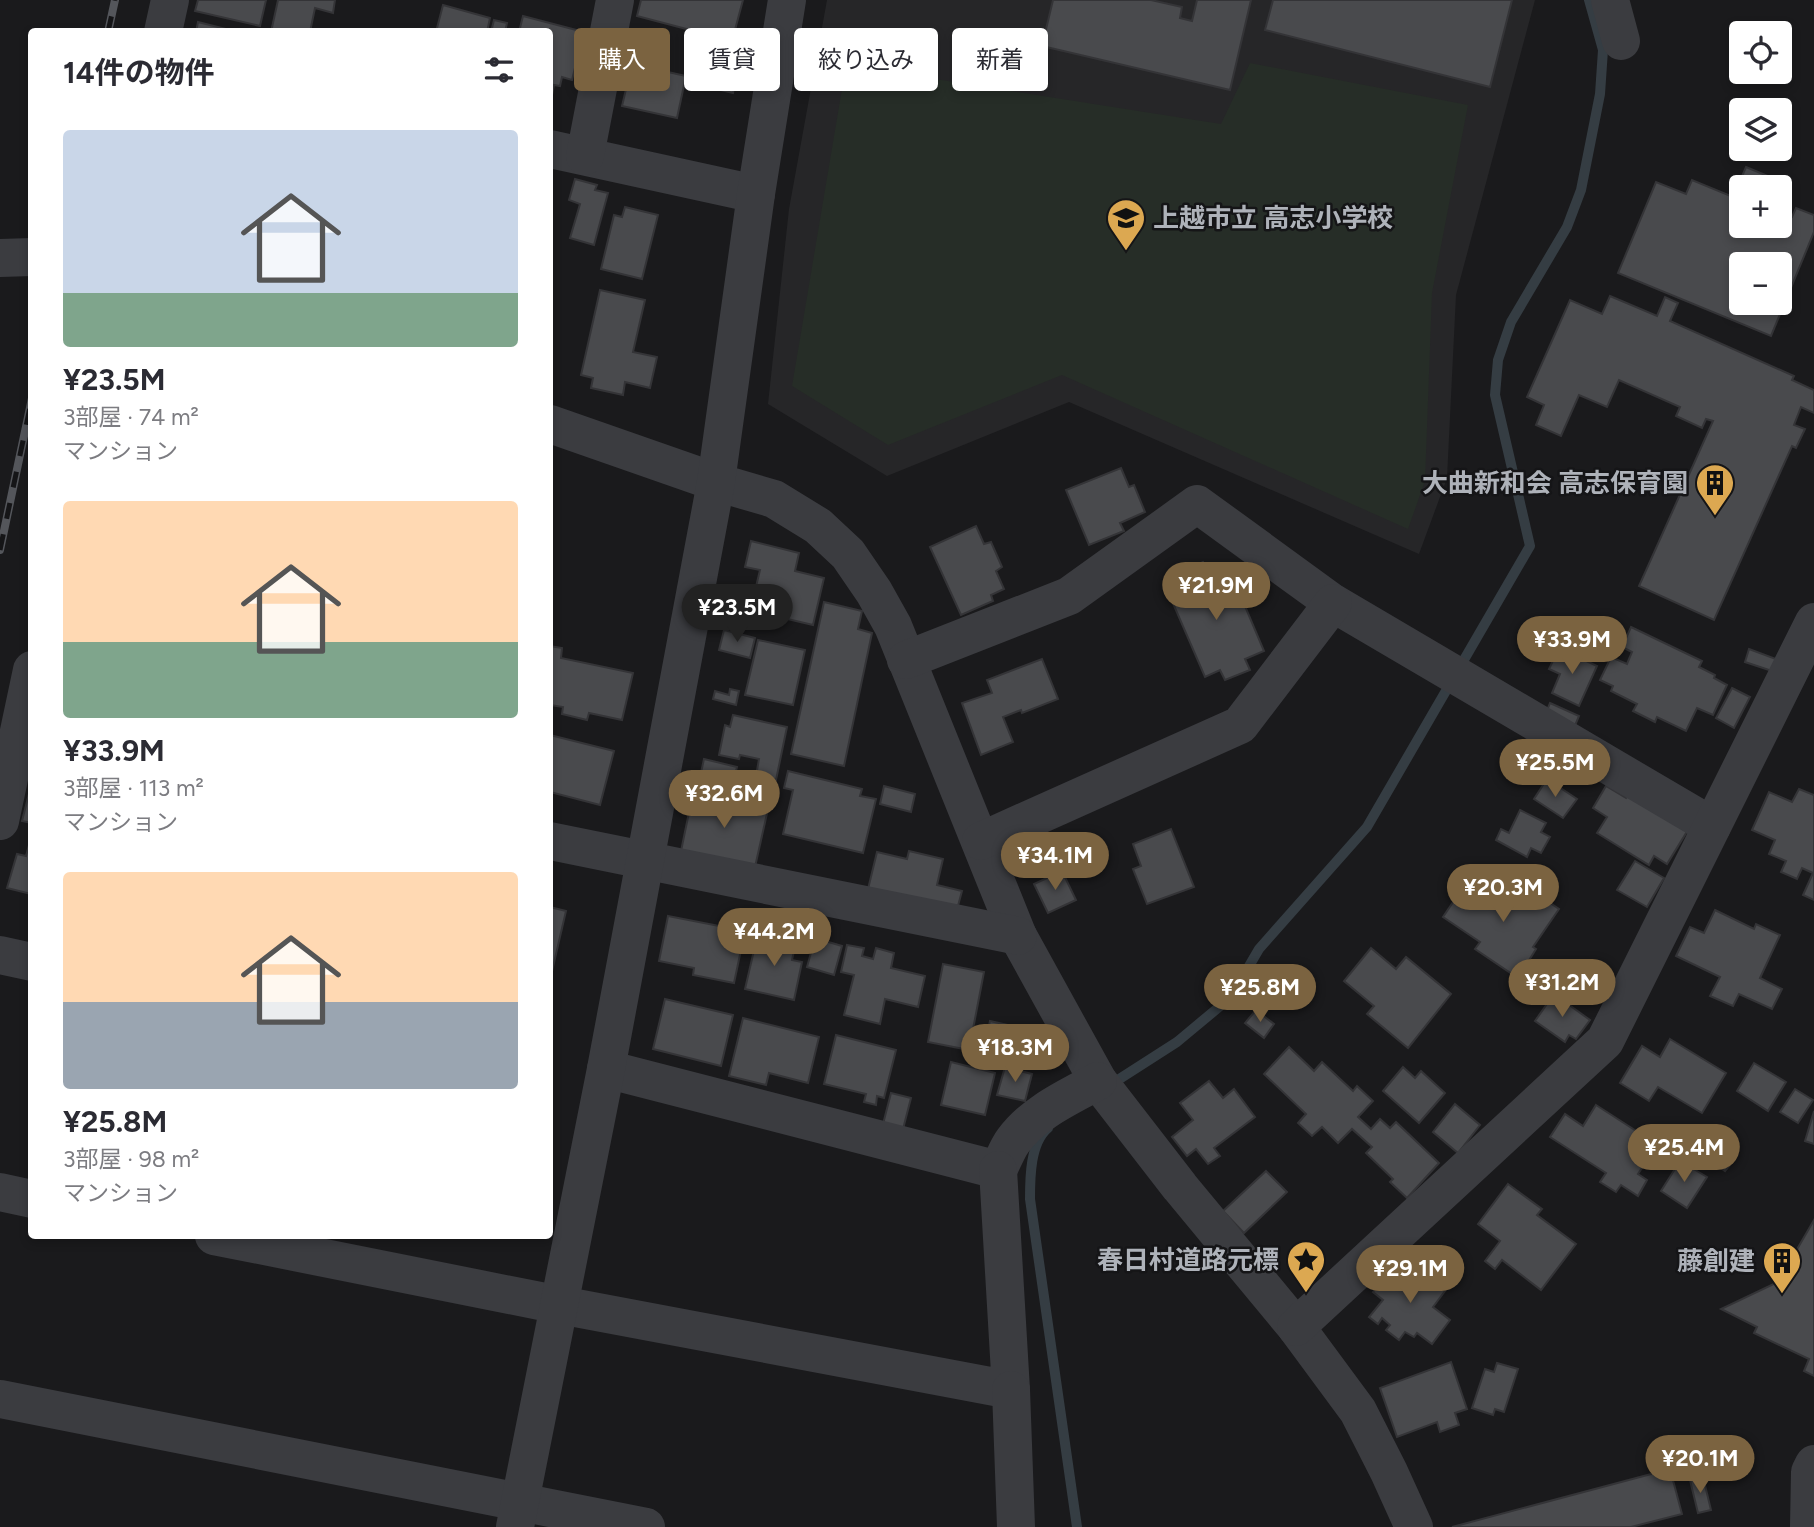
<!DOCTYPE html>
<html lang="ja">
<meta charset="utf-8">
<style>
:root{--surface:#fff;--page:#f2f2f3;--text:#2b2b33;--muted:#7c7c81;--accent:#7b6340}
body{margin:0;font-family:Figtree,"Noto Sans JP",sans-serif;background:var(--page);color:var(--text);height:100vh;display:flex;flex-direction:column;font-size:26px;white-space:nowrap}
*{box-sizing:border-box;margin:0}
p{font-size:23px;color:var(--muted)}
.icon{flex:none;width:38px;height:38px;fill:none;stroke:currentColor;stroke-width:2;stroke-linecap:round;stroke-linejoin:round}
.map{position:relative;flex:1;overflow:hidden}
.side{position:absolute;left:28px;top:28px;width:525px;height:1211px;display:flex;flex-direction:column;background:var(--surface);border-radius:7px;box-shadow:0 4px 10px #0003}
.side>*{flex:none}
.banner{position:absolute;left:574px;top:28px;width:665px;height:63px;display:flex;gap:14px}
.controls{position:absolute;left:1729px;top:21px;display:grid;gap:14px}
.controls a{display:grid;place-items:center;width:63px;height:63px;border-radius:7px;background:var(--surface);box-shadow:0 4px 10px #0003;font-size:35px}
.price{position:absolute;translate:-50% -60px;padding:0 16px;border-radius:24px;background:var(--accent);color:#fff;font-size:23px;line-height:46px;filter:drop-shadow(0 2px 4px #0008)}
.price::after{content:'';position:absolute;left:50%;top:42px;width:21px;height:16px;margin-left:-10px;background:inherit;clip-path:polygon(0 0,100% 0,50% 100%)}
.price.selected{background:#222;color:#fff}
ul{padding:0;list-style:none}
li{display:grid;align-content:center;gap:14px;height:371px;padding:0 35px}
li span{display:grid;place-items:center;height:217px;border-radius:7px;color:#555}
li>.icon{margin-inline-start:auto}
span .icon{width:126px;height:126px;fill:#fffc;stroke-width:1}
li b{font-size:30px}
h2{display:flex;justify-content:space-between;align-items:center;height:84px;padding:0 35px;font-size:30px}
.chip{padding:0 24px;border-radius:7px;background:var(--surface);box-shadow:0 4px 10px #0003;font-size:24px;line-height:63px}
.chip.selected{background:var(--accent);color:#fff}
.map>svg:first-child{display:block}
.built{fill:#262628}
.green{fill:#262d27}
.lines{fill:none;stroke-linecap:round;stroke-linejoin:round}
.stream{stroke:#353d43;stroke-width:10}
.building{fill:#494a4d;stroke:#343437;stroke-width:2;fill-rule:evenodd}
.minor{stroke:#3b3c40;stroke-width:38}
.rail-casing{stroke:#54565b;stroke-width:8}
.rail{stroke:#151517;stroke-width:5;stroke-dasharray:16;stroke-linecap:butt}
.labels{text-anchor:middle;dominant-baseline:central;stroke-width:5;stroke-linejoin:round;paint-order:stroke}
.poi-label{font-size:26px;font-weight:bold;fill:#aeb2b9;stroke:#151517;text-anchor:end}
</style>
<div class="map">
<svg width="1814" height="1527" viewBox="0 0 1814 1527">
<rect width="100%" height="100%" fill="#1a1a1c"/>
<path class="built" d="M 827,0 L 1535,0 L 1456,295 L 1447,478 L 1419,554 L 1069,402 L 887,476 L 768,404 L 789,209 Z"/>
<path class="green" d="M 1250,63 L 1468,105 L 1432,293 L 1425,481 L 1408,529 L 1062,375 L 888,445 L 792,386 L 846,65 L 1221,124 Z"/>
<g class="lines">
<g class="stream">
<path d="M 1110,1085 L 1177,1042 L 1231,997 L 1259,949 L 1367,827 L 1530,546 L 1495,395 L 1498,360 L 1511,322 L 1567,227 L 1581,190 L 1600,94 L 1603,50 L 1589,0"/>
<path d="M 1048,1128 C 1030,1143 1030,1178 1030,1199 L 1077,1527"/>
</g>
</g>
<g class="building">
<path d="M 198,0 L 266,0 L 260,26 L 195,11 Z"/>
<path d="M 278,0 L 335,0 L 333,13 L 315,8 L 310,32 L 271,32 Z"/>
<path d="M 641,0 L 743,0 L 732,41 L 637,16 Z"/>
<path d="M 1053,0 L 1151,0 L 1182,7 L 1180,18 L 1192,21 L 1197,0 L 1251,0 L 1230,90 L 1042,46 Z"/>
<path d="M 1273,0 L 1512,0 L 1490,87 L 1265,30 Z"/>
<path d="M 443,5 L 490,18 L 487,32 L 436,32 Z"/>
<path d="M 523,16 L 584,32 L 572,80 L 562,77 L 560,86 L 554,85 L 552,95 L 550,95 L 550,32 L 519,32 Z"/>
<path d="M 494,20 L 507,23 L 505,32 L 491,32 Z"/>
<path d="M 198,22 L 234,31 L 233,32 L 196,32 Z"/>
<path d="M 632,64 L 686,76 L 677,118 L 622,106 Z"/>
<path d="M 707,76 L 735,82 L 733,93 L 705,86 Z"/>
<path d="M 1746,167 L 1782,182 L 1780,187 L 1741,187 L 1741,226 L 1780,226 L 1780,212 L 1792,217 L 1796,208 L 1814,215 L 1814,232 L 1771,336 L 1618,273 L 1656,182 L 1686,194 L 1692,180 L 1733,197 ZM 1741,264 L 1780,264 L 1780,303 L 1741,303 Z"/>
<path d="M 575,179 L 597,185 L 595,190 L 608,193 L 594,245 L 570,238 L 580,204 L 569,200 Z"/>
<path d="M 625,207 L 658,215 L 642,279 L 601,269 L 614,215 L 622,217 Z"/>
<path d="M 600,290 L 645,300 L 633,352 L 657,357 L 650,388 L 625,382 L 623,395 L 591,388 L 593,378 L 581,375 Z"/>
<path d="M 1610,296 L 1657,316 L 1665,297 L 1678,303 L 1670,321 L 1794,376 L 1792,380 L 1814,390 L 1814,413 L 1801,407 L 1794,425 L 1805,429 L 1796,448 L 1792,446 L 1714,620 L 1639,586 L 1713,421 L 1706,419 L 1702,428 L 1676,416 L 1680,407 L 1619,380 L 1607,407 L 1579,395 L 1561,436 L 1536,425 L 1544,405 L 1527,397 L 1570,300 L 1602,314 Z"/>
<path d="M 1121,468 L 1129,487 L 1134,485 L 1145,512 L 1120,523 L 1124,531 L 1089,545 L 1066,490 Z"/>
<path d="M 976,526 L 984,544 L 991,542 L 1002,567 L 996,571 L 1004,589 L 991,595 L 993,601 L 961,615 L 930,547 Z"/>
<path d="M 751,541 L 799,553 L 795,571 L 824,578 L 813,625 L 762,613 L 766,598 L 754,595 L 760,570 L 745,567 Z"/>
<path d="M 1203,562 L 1211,581 L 1231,573 L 1264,651 L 1245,659 L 1250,670 L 1225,680 L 1220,670 L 1205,677 L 1172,601 L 1184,596 L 1175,574 Z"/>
<path d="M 824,602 L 862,611 L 858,629 L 872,633 L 844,766 L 791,754 Z"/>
<path d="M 1631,627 L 1702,661 L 1699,667 L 1715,675 L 1714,678 L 1727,685 L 1713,715 L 1697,708 L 1686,731 L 1657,717 L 1655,722 L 1633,711 L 1637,704 L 1611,691 L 1613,686 L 1600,680 L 1611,657 L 1627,664 L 1632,652 L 1622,647 Z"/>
<path d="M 724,630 L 755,638 L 750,658 L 719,650 Z"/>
<path d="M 758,640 L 805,650 L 793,705 L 745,695 Z"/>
<path d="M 550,646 L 562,648 L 561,658 L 633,673 L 622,720 L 589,713 L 587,720 L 562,714 L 563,707 L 550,705 Z"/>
<path d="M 1559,648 L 1597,666 L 1579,706 L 1552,693 L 1560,674 L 1549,669 Z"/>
<path d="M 1749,649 L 1776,659 L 1772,671 L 1745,662 Z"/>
<path d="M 1042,659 L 1058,699 L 1022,713 L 1021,710 L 1003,717 L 1013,742 L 981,755 L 962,703 L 992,693 L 987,680 Z"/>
<path d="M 1732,688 L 1750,697 L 1734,728 L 1716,718 Z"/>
<path d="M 730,689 L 739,691 L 736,705 L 713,699 L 715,691 L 729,695 Z"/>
<path d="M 1550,703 L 1579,716 L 1574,728 L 1545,715 Z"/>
<path d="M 733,715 L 787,727 L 776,780 L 756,776 L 759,759 L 740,755 L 739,759 L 719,755 L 725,725 L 730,727 Z"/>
<path d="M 550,735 L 614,751 L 600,805 L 550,792 Z"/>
<path d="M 704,759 L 737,767 L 730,794 L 698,786 Z"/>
<path d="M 788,771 L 862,789 L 860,796 L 876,799 L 863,853 L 783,834 L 793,790 L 784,788 Z"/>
<path d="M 1547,779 L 1577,799 L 1563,818 L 1534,799 Z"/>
<path d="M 32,782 L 32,823 L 22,821 Z"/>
<path d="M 884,786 L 915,794 L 911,812 L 880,804 Z"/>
<path d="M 1606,786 L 1626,798 L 1632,789 L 1691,825 L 1667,864 L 1654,856 L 1649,865 L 1597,833 L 1607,817 L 1593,808 Z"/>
<path d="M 1799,789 L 1814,795 L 1814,900 L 1803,895 L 1813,873 L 1802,868 L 1797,879 L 1781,872 L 1786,861 L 1769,854 L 1775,840 L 1752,830 L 1769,792 L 1792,802 Z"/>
<path d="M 693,793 L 768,809 L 755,867 L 681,851 Z"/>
<path d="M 1520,810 L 1546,823 L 1541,832 L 1550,837 L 1541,853 L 1531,848 L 1527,857 L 1496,840 L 1501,829 L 1509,833 Z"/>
<path d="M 1171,829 L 1194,887 L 1147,904 L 1133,869 L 1141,866 L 1133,844 Z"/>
<path d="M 29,845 L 32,845 L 31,894 L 7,888 L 17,854 L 26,856 Z"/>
<path d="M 909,851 L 943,859 L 937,885 L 962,891 L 955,917 L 868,889 L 877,852 L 907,859 Z"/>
<path d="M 1635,861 L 1664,878 L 1647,907 L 1617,890 Z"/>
<path d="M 1062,871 L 1076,900 L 1048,913 L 1034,884 Z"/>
<path d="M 1468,880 L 1506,905 L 1521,883 L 1559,909 L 1533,947 L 1536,949 L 1518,978 L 1475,949 L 1480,942 L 1443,917 Z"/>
<path d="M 550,907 L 566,911 L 550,980 Z"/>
<path d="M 1715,910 L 1754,929 L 1756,924 L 1780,935 L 1760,978 L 1782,989 L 1772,1009 L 1739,994 L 1733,1006 L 1710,996 L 1720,977 L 1676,956 L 1690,927 L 1704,933 Z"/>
<path d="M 668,916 L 745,931 L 734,983 L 693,975 L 694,968 L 659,961 Z"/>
<path d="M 758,933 L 796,942 L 792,960 L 802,962 L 794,1000 L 745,989 Z"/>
<path d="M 815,938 L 842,946 L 834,975 L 807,967 Z"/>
<path d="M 847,945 L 864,948 L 862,956 L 873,959 L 876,948 L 894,953 L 891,968 L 925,976 L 918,1007 L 885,999 L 880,1024 L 844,1015 L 854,975 L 841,972 Z"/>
<path d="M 1371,948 L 1396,969 L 1406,957 L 1451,994 L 1408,1048 L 1367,1014 L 1374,1006 L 1344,981 Z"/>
<path d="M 943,964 L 984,972 L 969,1050 L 928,1042 Z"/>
<path d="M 1554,994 L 1590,1020 L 1576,1039 L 1569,1035 L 1565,1042 L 1535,1021 Z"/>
<path d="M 665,999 L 733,1015 L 721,1066 L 653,1049 Z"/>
<path d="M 1256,1010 L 1274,1024 L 1264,1038 L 1245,1023 Z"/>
<path d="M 743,1018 L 819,1037 L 808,1083 L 769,1073 L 766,1085 L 729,1076 Z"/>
<path d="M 990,1021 L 1025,1029 L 1018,1059 L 983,1051 Z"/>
<path d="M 836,1035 L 896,1050 L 884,1098 L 877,1096 L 876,1105 L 864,1102 L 866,1094 L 824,1084 Z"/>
<path d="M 1670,1039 L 1726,1073 L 1702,1113 L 1658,1087 L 1649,1101 L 1620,1083 L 1642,1046 L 1660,1057 Z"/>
<path d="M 1289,1047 L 1314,1071 L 1322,1062 L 1353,1091 L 1357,1086 L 1373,1101 L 1358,1117 L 1371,1129 L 1380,1119 L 1390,1128 L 1396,1122 L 1439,1163 L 1407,1198 L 1390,1182 L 1393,1179 L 1366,1153 L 1372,1147 L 1352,1129 L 1338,1143 L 1322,1127 L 1312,1136 L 1298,1123 L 1306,1114 L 1264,1074 Z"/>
<path d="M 951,1062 L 995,1073 L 985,1115 L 941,1105 Z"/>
<path d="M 1754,1063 L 1786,1082 L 1768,1111 L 1737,1091 Z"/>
<path d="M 1005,1067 L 1032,1074 L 1025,1101 L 997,1095 Z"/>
<path d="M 1403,1067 L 1415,1078 L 1421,1071 L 1445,1093 L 1419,1123 L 1383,1091 Z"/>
<path d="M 1209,1081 L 1223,1098 L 1234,1089 L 1255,1117 L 1214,1148 L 1220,1156 L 1208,1164 L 1196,1149 L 1187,1156 L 1172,1137 L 1193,1120 L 1180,1103 Z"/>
<path d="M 1795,1089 L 1813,1100 L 1798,1123 L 1780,1112 Z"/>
<path d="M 891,1093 L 911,1098 L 902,1133 L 882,1128 Z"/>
<path d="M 1455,1104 L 1480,1125 L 1458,1153 L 1433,1132 Z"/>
<path d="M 1596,1105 L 1644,1136 L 1638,1145 L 1658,1158 L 1650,1169 L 1644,1165 L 1638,1174 L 1647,1180 L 1638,1196 L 1621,1185 L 1616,1192 L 1600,1182 L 1606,1173 L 1550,1137 L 1565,1114 L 1583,1126 Z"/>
<path d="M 1814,1111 L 1814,1144 L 1805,1141 Z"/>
<path d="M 1726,1152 L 1735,1159 L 1725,1171 L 1716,1164 Z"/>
<path d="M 1680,1161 L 1707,1177 L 1687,1208 L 1661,1191 Z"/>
<path d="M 1266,1171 L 1287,1192 L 1244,1233 L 1223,1211 Z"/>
<path d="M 1508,1184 L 1542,1209 L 1537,1215 L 1576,1244 L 1541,1290 L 1502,1260 L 1495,1269 L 1485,1261 L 1500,1241 L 1478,1224 Z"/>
<path d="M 1814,1220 L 1814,1376 L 1804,1371 L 1809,1359 L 1754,1333 L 1757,1327 L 1721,1309 L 1778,1282 Z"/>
<path d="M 1409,1263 L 1445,1291 L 1433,1307 L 1450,1320 L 1432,1344 L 1417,1333 L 1414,1337 L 1405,1332 L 1399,1340 L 1386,1330 L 1390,1325 L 1382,1318 L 1378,1324 L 1369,1317 L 1383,1300 L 1373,1292 L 1393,1267 L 1401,1274 Z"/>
<path d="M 1451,1362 L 1467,1409 L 1455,1413 L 1459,1425 L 1440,1432 L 1437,1422 L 1397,1437 L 1380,1388 Z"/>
<path d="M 1497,1363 L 1518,1369 L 1504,1412 L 1495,1409 L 1493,1415 L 1472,1408 L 1485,1369 L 1494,1372 Z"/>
<path d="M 1670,1469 L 1682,1514 L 1631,1527 L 1452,1527 Z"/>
<path d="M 1703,1477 L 1711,1510 L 1698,1513 L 1690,1480 Z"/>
</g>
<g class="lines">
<g class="minor">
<path d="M 1610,0 L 1621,41"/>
<path d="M 163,32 L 170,0"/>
<path d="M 550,149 L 756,194"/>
<path d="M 585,156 L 615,0"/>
<path d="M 0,258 L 32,257"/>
<path d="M 550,424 L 716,482 L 774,499 L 818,526 L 848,554 L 874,592 L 893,626 L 1018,936 L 1098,1081 L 1180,1187 L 1296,1327 L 1358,1411 L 1389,1472 L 1414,1527"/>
<path d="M 906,660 L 1069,596 L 1197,504 L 1333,603 L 1712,826"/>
<path d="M 0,821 L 32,670"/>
<path d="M 550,841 L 1018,936"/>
<path d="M 981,841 L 1240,725 L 1333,603"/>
<path d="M 0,955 L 32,962"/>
<path d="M 606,1069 L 998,1170 C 1003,1161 1007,1149 1013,1141 C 1034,1112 1069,1097 1098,1081"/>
<path d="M 0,1192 L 32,1199"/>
<path d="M 214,1236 L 560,1305 L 1011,1390 L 998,1170"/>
<path d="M 1296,1327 L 1605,1041 L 1814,622"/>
<path d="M 1011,1390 L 1016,1527"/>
<path d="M 0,1399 L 646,1527"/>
<path d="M 515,1527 L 606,1069 L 716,482 L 756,194 L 787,0"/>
<path d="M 1809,1527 L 1810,1472 L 1814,1464"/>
</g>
<defs>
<g id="rail">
<path d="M 108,32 L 115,0"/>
<path d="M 0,550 L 32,398"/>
</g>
</defs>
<use href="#rail" class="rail-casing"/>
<use href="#rail" class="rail"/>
</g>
<defs>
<symbol id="school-pin" viewBox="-11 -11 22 30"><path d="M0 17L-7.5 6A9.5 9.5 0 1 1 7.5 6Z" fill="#dca851" stroke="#151517"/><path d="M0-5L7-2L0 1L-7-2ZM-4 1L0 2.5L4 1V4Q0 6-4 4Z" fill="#111"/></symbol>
<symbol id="building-pin" viewBox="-11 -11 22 30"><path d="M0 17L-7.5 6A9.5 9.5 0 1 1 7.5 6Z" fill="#dca851" stroke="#151517"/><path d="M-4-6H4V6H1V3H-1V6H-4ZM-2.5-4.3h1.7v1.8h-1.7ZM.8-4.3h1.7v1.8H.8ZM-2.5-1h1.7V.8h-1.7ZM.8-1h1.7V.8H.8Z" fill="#111"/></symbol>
<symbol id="sight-pin" viewBox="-11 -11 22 30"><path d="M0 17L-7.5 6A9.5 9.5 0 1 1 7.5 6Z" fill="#dca851" stroke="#151517"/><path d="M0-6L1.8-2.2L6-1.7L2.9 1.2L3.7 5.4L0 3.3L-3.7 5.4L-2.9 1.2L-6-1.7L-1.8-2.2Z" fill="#111"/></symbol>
</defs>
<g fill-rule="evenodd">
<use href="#school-pin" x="1104" y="196" width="44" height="60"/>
<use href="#building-pin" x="1693" y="461" width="44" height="60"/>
<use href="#sight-pin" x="1284" y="1238" width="44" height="60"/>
<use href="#building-pin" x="1760" y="1239" width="44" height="60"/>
</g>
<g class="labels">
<g class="poi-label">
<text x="1153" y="218" text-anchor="start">上越市立 高志小学校</text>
<text x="1688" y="483">大曲新和会 高志保育園</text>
<text x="1279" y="1260">春日村道路元標</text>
<text x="1755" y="1261">藤創建</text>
</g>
</g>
</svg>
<div class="controls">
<a><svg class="icon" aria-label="locate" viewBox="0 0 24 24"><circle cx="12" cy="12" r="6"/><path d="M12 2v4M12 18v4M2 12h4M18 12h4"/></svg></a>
<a><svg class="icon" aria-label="layers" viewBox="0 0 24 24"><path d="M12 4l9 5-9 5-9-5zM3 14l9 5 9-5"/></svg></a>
<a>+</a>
<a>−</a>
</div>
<b class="price" style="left:1216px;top:622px">¥21.9M</b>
<b class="price selected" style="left:737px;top:644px">¥23.5M</b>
<b class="price" style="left:1572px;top:676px">¥33.9M</b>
<b class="price" style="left:1555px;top:799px">¥25.5M</b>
<b class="price" style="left:724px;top:830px">¥32.6M</b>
<b class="price" style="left:1055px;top:892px">¥34.1M</b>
<b class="price" style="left:1503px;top:924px">¥20.3M</b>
<b class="price" style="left:774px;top:968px">¥44.2M</b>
<b class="price" style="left:1562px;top:1019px">¥31.2M</b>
<b class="price" style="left:1260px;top:1024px">¥25.8M</b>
<b class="price" style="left:1015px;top:1084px">¥18.3M</b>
<b class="price" style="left:1684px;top:1184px">¥25.4M</b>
<b class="price" style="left:1410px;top:1305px">¥29.1M</b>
<b class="price" style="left:1700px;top:1495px">¥20.1M</b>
<div class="banner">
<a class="chip selected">購入</a>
<a class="chip">賃貸</a>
<a class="chip">絞り込み</a>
<a class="chip">新着</a>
</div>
<section class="side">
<h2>14件の物件<svg class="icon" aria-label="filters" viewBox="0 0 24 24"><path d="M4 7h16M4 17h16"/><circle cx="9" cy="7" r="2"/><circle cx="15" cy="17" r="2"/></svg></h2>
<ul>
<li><span style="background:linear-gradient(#c9d6e8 75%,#7fa58c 0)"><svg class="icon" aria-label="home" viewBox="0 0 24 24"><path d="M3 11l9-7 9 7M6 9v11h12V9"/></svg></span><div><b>¥23.5M</b><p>3部屋 · 74 m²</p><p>マンション</p></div></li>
<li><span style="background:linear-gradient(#ffd9b3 65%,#7fa58c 0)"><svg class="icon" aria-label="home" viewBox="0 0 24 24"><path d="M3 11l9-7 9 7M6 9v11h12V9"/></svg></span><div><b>¥33.9M</b><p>3部屋 · 113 m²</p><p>マンション</p></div></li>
<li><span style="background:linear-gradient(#ffd9b3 60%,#9aa5b1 0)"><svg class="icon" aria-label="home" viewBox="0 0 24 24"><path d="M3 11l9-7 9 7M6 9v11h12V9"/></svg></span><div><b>¥25.8M</b><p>3部屋 · 98 m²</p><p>マンション</p></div></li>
</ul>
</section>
</div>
